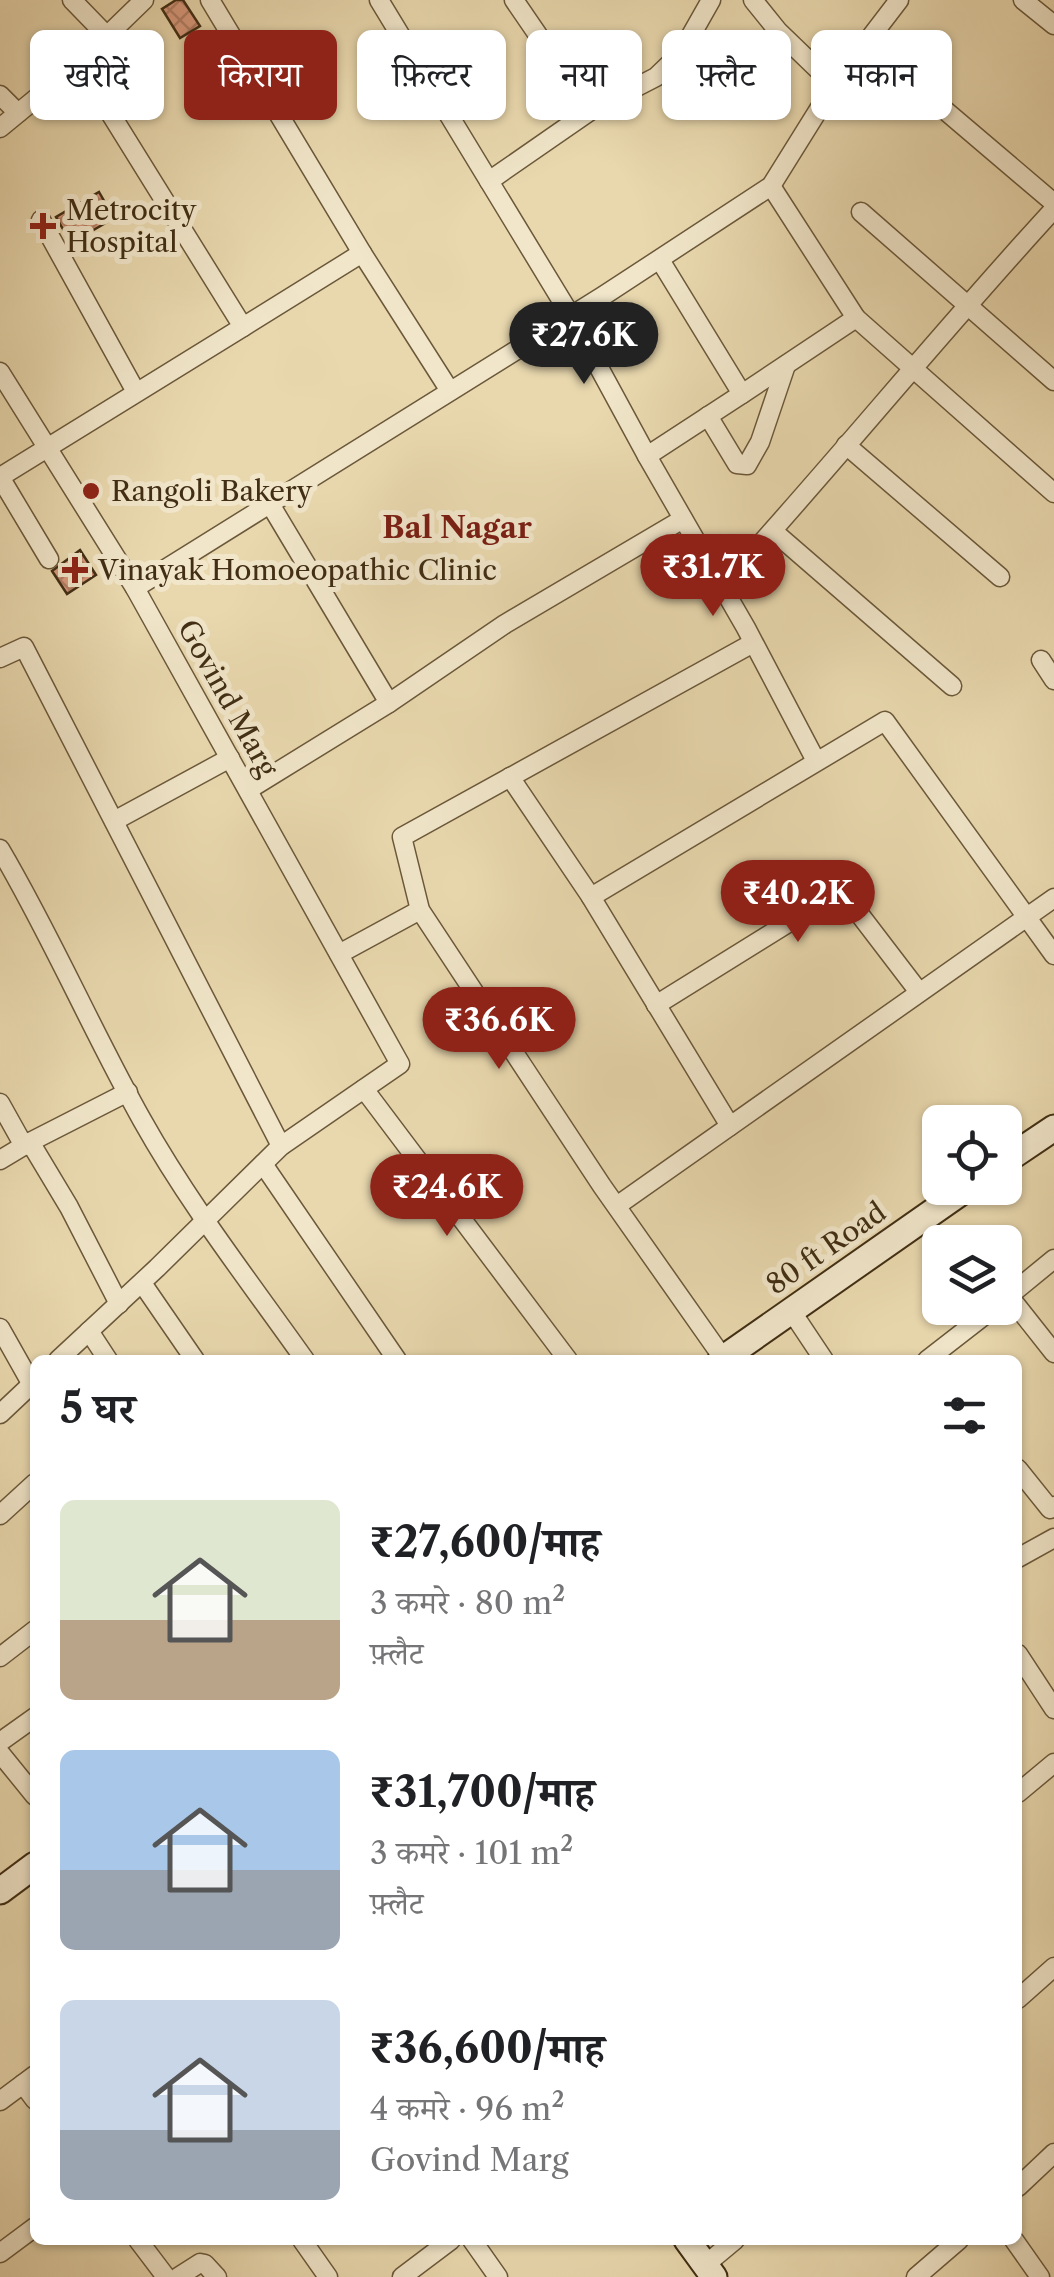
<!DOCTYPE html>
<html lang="hi">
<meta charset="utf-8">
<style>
:root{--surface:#fff;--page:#f6f6f6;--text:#202124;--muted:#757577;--accent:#8f2418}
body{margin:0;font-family:"Libre Caslon Text","Noto Serif Devanagari",serif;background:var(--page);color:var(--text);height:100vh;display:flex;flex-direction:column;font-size:38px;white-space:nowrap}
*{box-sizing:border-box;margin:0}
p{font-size:32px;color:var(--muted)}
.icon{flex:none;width:55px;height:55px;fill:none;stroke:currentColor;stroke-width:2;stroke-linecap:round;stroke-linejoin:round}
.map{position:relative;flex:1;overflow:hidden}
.sheet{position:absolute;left:30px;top:1355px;width:992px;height:890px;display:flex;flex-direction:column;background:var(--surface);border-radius:15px;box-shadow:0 2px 8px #0004}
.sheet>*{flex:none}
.guide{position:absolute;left:30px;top:30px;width:995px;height:90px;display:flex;gap:20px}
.tools{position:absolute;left:922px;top:1105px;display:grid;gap:20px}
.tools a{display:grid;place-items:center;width:100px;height:100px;border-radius:15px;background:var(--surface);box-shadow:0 2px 8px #0004;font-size:50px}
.price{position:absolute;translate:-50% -85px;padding:0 22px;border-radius:35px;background:var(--accent);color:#fff;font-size:32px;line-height:65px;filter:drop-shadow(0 2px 5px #0008)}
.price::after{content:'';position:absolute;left:50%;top:60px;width:30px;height:22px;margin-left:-15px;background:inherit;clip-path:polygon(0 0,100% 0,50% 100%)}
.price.current{background:#222;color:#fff}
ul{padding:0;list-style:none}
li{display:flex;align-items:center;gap:30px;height:250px;padding:0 30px}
li span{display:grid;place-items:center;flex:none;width:280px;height:200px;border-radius:15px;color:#555}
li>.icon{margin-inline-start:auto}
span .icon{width:120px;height:120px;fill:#fffc;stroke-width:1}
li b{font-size:42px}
h2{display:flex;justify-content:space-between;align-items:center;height:120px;padding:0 30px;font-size:42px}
.pill{padding:0 35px;border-radius:15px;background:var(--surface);box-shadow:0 2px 8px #0004;font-size:35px;line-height:90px}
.pill.current{background:var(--accent);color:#fff}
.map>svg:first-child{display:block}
.building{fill:url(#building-cross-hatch);stroke:#412e14;stroke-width:2.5}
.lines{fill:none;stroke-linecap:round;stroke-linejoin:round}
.street-casing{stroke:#6b583a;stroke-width:21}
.secondary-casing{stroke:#412e14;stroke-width:29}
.street{stroke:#f1e6ca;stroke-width:18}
.secondary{stroke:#f1e6ca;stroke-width:25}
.poi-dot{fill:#8f2418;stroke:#f1e6ca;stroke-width:4}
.labels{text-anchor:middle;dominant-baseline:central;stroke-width:10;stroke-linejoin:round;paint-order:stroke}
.poi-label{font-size:28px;fill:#412e14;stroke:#f1e6ca;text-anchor:start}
.street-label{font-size:28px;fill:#412e14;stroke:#f1e6ca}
.neighbourhood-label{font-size:30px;font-weight:bold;fill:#7a1f14;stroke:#f1e6ca}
</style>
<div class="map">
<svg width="1054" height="2277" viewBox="0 0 1054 2277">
<defs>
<pattern id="building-cross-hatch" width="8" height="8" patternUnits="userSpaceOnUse" patternTransform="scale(2.5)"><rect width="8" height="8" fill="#d99a7d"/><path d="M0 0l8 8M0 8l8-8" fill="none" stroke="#b27e65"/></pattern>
</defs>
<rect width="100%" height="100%" fill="#e9d8ae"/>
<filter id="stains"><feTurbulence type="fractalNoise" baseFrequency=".002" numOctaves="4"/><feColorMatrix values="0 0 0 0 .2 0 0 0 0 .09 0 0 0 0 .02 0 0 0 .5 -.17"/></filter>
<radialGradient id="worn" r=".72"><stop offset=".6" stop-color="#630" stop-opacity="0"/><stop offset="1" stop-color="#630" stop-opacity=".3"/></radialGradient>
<g class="building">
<path d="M 176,0 L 183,0 L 200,26 L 180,38 L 162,9 Z"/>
<path d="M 99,192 L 114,218 L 71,243 L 56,217 Z"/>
<path d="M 80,550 L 96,575 L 67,594 L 52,571 Z"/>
</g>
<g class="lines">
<defs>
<g id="street">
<path d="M 72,0 L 107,36"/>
<path d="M 210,0 L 362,253"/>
<path d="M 379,0 L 571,316 L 647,456 L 742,394 L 660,260"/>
<path d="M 753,0 L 778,31 L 834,85"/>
<path d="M 1023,0 L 1054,25"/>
<path d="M 860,52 L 927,95 L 1054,203"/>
<path d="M 0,95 L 18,113"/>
<path d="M 590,111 L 656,77 L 681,53 L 711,0"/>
<path d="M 0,128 L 79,63 L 144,0"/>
<path d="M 489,181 L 590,111 L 514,0"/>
<path d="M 861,212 L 1054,381"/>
<path d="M 41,220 L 136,392"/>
<path d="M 856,318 L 1054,493"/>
<path d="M 243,327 L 362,253 L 450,391"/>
<path d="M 0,372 L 135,588 L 400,1064 L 281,1146 L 157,1268 L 58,1360"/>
<path d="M 742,394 L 856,318 L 771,186"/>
<path d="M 708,416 L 737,464 L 747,465 L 760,442 L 786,365"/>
<path d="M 846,445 L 1000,577"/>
<path d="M 647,456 L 746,628 L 816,761"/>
<path d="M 0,477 L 243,327 L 79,63"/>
<path d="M 0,477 L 49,559"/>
<path d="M 773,531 L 952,686"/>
<path d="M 722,587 C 835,463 940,333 1054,209"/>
<path d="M 135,588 L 603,296 L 771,186 L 834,85 L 899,0"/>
<path d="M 0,658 L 24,647 L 281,1146"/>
<path d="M 1041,660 L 1054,680"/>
<path d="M 389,703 L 505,624 L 683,519"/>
<path d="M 510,777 L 591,897 L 730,1126"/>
<path d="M 248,790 L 389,703 L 270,504"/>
<path d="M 114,821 L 230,758"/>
<path d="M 0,849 C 52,937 92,1031 142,1120 C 189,1204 249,1281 305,1360"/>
<path d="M 591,897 L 885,721 L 1054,955"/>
<path d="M 339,954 L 420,910"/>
<path d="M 656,1005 L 841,890 L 919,992"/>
<path d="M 364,1089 L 568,1360"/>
<path d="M 0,1103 L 24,1146"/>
<path d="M 30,1142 L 128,1092"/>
<path d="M 0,1160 L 30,1142 L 69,1207 L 119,1304"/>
<path d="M 263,1164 L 397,1360"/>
<path d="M 618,1205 L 1054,898"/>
<path d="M 142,1283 L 195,1360"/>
<path d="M 1009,1296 L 1054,1353"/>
<path d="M 1005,1299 L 1054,1259"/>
<path d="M 790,1309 L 824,1360"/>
<path d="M 0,1328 L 35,1390"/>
<path d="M 89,1331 L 108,1360"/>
<path d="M 723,1358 L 602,1186 L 420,910 L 402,837 L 753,643"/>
<path d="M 927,1360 L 994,1308"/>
<path d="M 0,1414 L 35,1381"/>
<path d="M 1018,1469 L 1050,1509 L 1054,1506"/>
<path d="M 0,1515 L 35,1483"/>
<path d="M 1018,1558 L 1054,1538"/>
<path d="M 1018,1654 L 1054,1709"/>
<path d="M 0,1657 L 35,1630"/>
<path d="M 0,1742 L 35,1717"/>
<path d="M 0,1753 L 35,1796"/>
<path d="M 1018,1793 L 1054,1763"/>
<path d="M 1018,1999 L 1054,1967"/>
<path d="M 23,2084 L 35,2100"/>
<path d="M 0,2101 L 35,2075"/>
<path d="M 1018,2187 L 1054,2153"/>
<path d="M 138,2240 L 166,2277"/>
<path d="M 302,2240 L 328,2277"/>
<path d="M 472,2240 L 498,2277"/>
<path d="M 1014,2240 L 1040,2277"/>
<path d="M 0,2253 L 35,2227"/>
<path d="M 705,2265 L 735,2240"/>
<path d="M 178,2277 L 200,2263 L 205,2264 L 217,2277"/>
<path d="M 402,2277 L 451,2240"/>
<path d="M 916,2277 L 959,2240"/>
</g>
<g id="secondary">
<path d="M 1005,1161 L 1054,1128"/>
<path d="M 721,1360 L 967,1188"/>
<path d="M 0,1891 L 35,1865"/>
<path d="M 687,2240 L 714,2277"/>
</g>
</defs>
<use href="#street" class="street-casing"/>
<use href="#secondary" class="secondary-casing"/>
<use href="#street" class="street"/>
<use href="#secondary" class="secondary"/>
</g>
<g class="poi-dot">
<path d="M38 211h10v10h10v10h-10v10h-10v-10h-10v-10h10z"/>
<circle cx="91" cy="491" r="10"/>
<path d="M70 555h10v10h10v10h-10v10h-10v-10h-10v-10h10z"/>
</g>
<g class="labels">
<g class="poi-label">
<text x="66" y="210">Metrocity<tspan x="66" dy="32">Hospital</tspan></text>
<text x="111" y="491">Rangoli Bakery</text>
<text x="98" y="570">Vinayak Homoeopathic Clinic</text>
</g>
<g class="street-label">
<text transform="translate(228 698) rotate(61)">Govind Marg</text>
<text transform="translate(826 1248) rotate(-35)">80 ft Road</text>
</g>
<g class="neighbourhood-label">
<text x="457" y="527">Bal Nagar</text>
</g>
</g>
<rect width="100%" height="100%" filter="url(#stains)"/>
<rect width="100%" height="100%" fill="url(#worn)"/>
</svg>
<div class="tools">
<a><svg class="icon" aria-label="locate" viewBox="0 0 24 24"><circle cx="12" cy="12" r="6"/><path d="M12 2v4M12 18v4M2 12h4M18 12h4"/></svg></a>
<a><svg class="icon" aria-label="layers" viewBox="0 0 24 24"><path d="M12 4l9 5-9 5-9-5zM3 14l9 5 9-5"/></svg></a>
</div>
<b class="price current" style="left:584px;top:387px">₹27.6K</b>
<b class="price" style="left:713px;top:619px">₹31.7K</b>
<b class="price" style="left:798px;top:945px">₹40.2K</b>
<b class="price" style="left:499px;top:1072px">₹36.6K</b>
<b class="price" style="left:447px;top:1239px">₹24.6K</b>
<div class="guide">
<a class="pill">खरीदें</a>
<a class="pill current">किराया</a>
<a class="pill">फ़िल्टर</a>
<a class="pill">नया</a>
<a class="pill">फ़्लैट</a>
<a class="pill">मकान</a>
</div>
<section class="sheet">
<h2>5 घर<svg class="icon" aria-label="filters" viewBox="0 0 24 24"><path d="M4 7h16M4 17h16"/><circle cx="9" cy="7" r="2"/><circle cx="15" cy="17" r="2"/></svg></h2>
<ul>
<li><span style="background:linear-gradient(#dfe7d0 60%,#b9a48a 0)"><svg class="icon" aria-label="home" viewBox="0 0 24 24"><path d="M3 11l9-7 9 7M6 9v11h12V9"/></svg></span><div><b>₹27,600/माह</b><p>3 कमरे · 80 m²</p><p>फ़्लैट</p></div></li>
<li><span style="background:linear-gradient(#a9c7e8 60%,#9aa5b1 0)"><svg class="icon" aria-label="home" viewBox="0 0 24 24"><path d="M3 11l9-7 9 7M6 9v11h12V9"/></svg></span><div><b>₹31,700/माह</b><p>3 कमरे · 101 m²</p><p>फ़्लैट</p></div></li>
<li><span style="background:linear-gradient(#c9d6e8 65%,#9aa5b1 0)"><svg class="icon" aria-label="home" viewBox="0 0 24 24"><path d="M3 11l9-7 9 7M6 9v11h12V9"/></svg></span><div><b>₹36,600/माह</b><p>4 कमरे · 96 m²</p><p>Govind Marg</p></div></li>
</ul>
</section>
</div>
